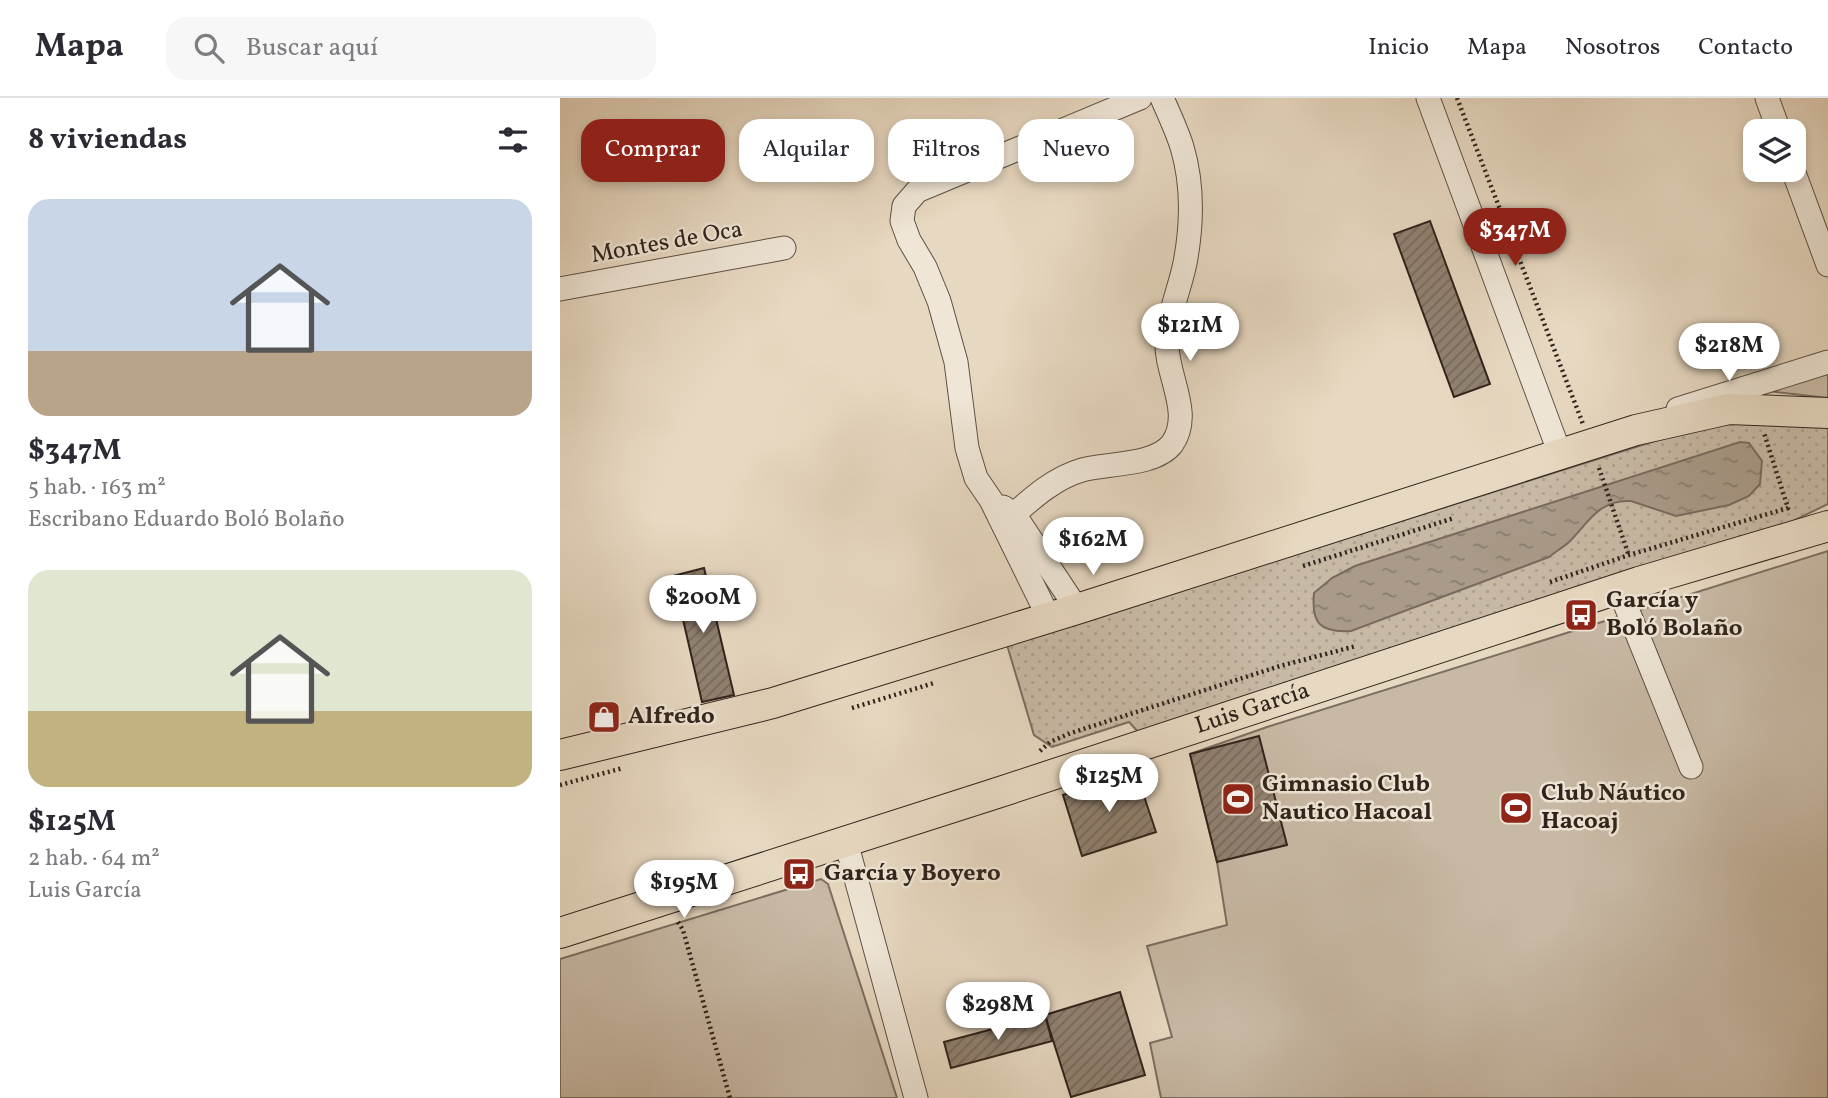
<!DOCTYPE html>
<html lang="es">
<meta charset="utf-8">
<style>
:root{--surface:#fff;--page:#f7f7f7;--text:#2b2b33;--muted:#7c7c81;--line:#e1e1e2;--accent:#8f2418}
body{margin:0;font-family:Vollkorn,serif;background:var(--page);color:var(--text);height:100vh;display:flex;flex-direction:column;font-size:26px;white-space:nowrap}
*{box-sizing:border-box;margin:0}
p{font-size:23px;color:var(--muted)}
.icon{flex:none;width:38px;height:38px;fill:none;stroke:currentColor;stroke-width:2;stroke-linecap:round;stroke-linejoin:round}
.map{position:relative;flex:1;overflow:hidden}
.panel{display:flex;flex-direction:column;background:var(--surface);width:560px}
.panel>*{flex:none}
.guide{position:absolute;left:21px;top:21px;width:665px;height:63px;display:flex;gap:14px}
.controls{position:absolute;left:1183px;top:21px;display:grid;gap:14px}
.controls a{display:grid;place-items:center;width:63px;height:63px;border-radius:14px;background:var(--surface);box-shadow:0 4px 10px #0003;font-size:35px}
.price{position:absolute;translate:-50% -60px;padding:0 16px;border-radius:24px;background:#fff;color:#222;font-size:23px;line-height:46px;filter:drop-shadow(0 2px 4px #0008)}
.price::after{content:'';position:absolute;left:50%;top:42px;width:21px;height:16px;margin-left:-10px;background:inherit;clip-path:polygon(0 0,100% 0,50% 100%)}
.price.selected{background:var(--accent);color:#fff}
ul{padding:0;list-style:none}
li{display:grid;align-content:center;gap:14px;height:371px;padding:0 28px}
li span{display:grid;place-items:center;height:217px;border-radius:21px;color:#555}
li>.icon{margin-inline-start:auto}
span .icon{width:126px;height:126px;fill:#fffc;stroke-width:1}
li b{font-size:30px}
h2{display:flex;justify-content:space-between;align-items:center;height:84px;padding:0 28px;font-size:30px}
.tag{padding:0 24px;border-radius:21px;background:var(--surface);box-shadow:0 4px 10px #0003;font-size:24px;line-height:63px}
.tag.selected{background:var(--accent);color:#fff}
header{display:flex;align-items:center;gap:42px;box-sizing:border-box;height:98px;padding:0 35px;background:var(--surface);border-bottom:2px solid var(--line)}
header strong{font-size:33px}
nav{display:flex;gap:38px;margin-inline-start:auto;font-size:24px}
.search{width:490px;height:63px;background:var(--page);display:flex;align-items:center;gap:18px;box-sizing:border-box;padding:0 24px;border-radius:21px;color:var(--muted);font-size:26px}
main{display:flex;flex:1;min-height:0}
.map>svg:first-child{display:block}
.grass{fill:#c8b9a5;stroke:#7c6e60;stroke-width:2}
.park{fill:url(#park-dots);stroke:#7c6e60;stroke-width:2}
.water{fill:url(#water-ripples);stroke:#796a5d;stroke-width:2}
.building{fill:url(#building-hatch);stroke:#31231b;stroke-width:2}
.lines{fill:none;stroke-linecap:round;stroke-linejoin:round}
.minor-casing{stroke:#5e5044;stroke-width:25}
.major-casing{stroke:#31231b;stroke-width:32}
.path{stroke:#31231b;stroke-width:4.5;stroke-dasharray:2 3.5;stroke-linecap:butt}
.minor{stroke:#efe6d7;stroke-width:23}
.major{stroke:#e7d8c1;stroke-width:30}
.labels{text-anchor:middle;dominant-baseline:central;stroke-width:5;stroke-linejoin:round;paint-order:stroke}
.street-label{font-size:24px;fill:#31231b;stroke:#efe6d7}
.poi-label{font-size:24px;font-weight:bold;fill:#31231b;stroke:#efe6d7;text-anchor:start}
</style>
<header>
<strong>Mapa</strong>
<div class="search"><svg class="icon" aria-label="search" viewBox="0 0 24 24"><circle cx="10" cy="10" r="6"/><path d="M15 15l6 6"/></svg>Buscar aquí</div>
<nav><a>Inicio</a><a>Mapa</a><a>Nosotros</a><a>Contacto</a></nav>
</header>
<main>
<section class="panel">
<h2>8 viviendas<svg class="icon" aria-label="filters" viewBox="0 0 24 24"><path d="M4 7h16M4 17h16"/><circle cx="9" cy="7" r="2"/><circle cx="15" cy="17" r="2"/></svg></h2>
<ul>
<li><span style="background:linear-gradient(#c9d6e8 70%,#b9a48a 0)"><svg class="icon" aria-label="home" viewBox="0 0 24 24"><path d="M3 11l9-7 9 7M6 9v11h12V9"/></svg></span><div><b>$347M</b><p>5 hab. · 163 m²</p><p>Escribano Eduardo Boló Bolaño</p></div></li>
<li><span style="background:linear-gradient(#dfe7d0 65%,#c2b280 0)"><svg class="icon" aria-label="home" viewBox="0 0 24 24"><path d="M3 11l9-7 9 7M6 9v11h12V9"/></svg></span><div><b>$125M</b><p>2 hab. · 64 m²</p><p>Luis García</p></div></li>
</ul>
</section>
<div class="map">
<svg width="1268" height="1000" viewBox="0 0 1268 1000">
<defs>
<pattern id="park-dots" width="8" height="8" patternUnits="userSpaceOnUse" patternTransform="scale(1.75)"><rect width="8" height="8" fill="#c8b9a5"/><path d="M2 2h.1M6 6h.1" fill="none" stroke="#ac9f8d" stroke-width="1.8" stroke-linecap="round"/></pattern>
<pattern id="water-ripples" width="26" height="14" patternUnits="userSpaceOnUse" patternTransform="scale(1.75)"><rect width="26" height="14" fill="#a99a89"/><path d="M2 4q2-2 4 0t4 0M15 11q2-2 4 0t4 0" fill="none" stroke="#8a7d6f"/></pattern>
<pattern id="building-hatch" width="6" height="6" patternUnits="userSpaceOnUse" patternTransform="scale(1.75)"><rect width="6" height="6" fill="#908171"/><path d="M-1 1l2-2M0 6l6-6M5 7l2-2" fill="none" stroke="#76695c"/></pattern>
</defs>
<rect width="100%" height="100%" fill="#e7d8c1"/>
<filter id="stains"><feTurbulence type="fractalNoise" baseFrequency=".00286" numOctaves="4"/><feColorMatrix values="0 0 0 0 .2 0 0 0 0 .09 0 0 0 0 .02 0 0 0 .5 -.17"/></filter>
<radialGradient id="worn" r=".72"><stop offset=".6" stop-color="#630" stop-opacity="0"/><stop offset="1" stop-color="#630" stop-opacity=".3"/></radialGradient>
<g class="grass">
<path d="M 1268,273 L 1268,300 L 1208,293 Z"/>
<path d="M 1268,453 L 1268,1000 L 601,1000 L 590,945 L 612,939 L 587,848 L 667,827 L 657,764 L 630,656 L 710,628 Z"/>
<path d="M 261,781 L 268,786 L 337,1000 L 0,1000 L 0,861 Z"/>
</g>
<path class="park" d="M 1251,322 L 1268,323 L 1268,406 L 1212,433 L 581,637 L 569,624 L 492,649 L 474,637 L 447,547 L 1130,332 L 1160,327 Z"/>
<path class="water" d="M 1180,344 L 1189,345 L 1202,363 L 1200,386 L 1189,398 L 1169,407 L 1116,418 L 1071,403 C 1038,401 1028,426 1008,445 C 1002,450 995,454 989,459 L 791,533 C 760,535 751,525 754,495 L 772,480 L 795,468 Z"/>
<g class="building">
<path d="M 870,123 L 930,286 L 894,299 L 834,136 Z"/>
<path d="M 144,470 L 174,597 L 142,604 L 113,478 Z"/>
<path d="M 49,605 L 55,629 L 38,633 L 32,609 Z"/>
<path d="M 699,638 L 727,747 L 657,764 L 630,656 Z"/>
<path d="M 576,674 L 596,734 L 522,758 L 503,697 Z"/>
<path d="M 560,894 L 585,977 L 511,999 L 485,917 Z"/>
<path d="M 485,917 L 492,943 L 391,970 L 384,944 Z"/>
</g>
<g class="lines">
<defs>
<g id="minor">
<path d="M 868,0 L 1000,356"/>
<path d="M 1207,0 L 1219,33"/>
<path d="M 1233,72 L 1268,167"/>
<path d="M 0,191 L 224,150"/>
<path d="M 1118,311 L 1268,264"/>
<path d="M 443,409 L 454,416 L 517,511"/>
<path d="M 443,426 C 467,405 491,381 522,372 C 547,365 595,368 612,346 C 634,315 605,276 607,243 C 608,217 620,190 625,165 C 632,128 633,86 622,49 C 617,33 609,16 602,0"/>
<path d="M 1059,491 L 1131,669"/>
<path d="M 489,520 L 431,402 L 416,380 L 407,350 L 396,264 L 379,203 L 365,169 L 349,142 L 342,123 L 344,108 L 357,93 L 580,0"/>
<path d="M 286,744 L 356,1000"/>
</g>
<g id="major">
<path d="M 0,657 L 213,605 L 517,511 L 1076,332 L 1169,311 L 1268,315"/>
<path id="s1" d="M 0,835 L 437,695 L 1079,484 L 1268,428"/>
</g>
</defs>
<use href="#minor" class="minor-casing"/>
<use href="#major" class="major-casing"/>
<g class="path">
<path d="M 897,0 L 1023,326"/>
<path d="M 1039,370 L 1069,458"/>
<path d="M 743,468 L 894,420"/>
<path d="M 990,484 L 1069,457 L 1228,410 L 1204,335"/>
<path d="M 292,610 L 374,585"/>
<path d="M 480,653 L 490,644 L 511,635 L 720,568 L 796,548"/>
<path d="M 0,687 L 63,670"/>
<path d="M 118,824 L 123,832 L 170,1000"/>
</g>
<use href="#minor" class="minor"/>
<use href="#major" class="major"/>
</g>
<defs>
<symbol id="bus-square" viewBox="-11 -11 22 22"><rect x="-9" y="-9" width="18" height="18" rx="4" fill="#8f2418" stroke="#efe6d7"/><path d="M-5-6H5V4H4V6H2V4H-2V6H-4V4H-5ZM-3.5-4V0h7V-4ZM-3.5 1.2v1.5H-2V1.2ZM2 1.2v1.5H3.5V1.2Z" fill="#fff"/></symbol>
<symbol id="shop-square" viewBox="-11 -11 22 22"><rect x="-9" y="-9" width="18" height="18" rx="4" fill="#8f2418" stroke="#efe6d7"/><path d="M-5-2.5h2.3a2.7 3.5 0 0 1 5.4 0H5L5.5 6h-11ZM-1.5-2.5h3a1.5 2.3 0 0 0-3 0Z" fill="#fff"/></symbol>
<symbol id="stadium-square" viewBox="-11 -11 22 22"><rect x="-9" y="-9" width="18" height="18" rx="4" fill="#8f2418" stroke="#efe6d7"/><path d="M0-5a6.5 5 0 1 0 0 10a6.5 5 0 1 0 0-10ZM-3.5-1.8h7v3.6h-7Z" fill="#fff"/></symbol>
</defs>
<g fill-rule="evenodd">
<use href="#bus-square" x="1002" y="498" width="38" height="38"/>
<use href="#shop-square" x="25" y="600" width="38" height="38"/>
<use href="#stadium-square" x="659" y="682" width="38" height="38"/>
<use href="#stadium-square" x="937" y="691" width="38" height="38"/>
<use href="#bus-square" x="220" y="757" width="38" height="38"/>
</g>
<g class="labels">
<g class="street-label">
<text transform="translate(107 145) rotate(-10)">Montes de Oca</text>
<text stroke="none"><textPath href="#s1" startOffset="728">Luis García</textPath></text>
</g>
<g class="poi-label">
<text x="1046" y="503">García y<tspan x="1046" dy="28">Boló Bolaño</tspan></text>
<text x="68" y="619">Alfredo</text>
<text x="702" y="687">Gimnasio Club<tspan x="702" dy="28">Nautico Hacoal</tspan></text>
<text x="981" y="696">Club Náutico<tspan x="981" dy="28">Hacoaj</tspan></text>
<text x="264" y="776">García y Boyero</text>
</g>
</g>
<rect width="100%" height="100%" filter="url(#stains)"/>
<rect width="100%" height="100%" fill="url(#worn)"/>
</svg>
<div class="controls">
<a><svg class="icon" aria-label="layers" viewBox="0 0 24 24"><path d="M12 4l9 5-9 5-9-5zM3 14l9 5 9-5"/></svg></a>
</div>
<b class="price selected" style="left:955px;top:170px">$347M</b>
<b class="price" style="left:630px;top:265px">$121M</b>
<b class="price" style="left:1169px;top:285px">$218M</b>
<b class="price" style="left:533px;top:479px">$162M</b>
<b class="price" style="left:143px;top:537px">$200M</b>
<b class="price" style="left:549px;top:716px">$125M</b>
<b class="price" style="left:124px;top:822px">$195M</b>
<b class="price" style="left:438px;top:944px">$298M</b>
<div class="guide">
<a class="tag selected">Comprar</a>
<a class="tag">Alquilar</a>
<a class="tag">Filtros</a>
<a class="tag">Nuevo</a>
</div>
</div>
</main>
